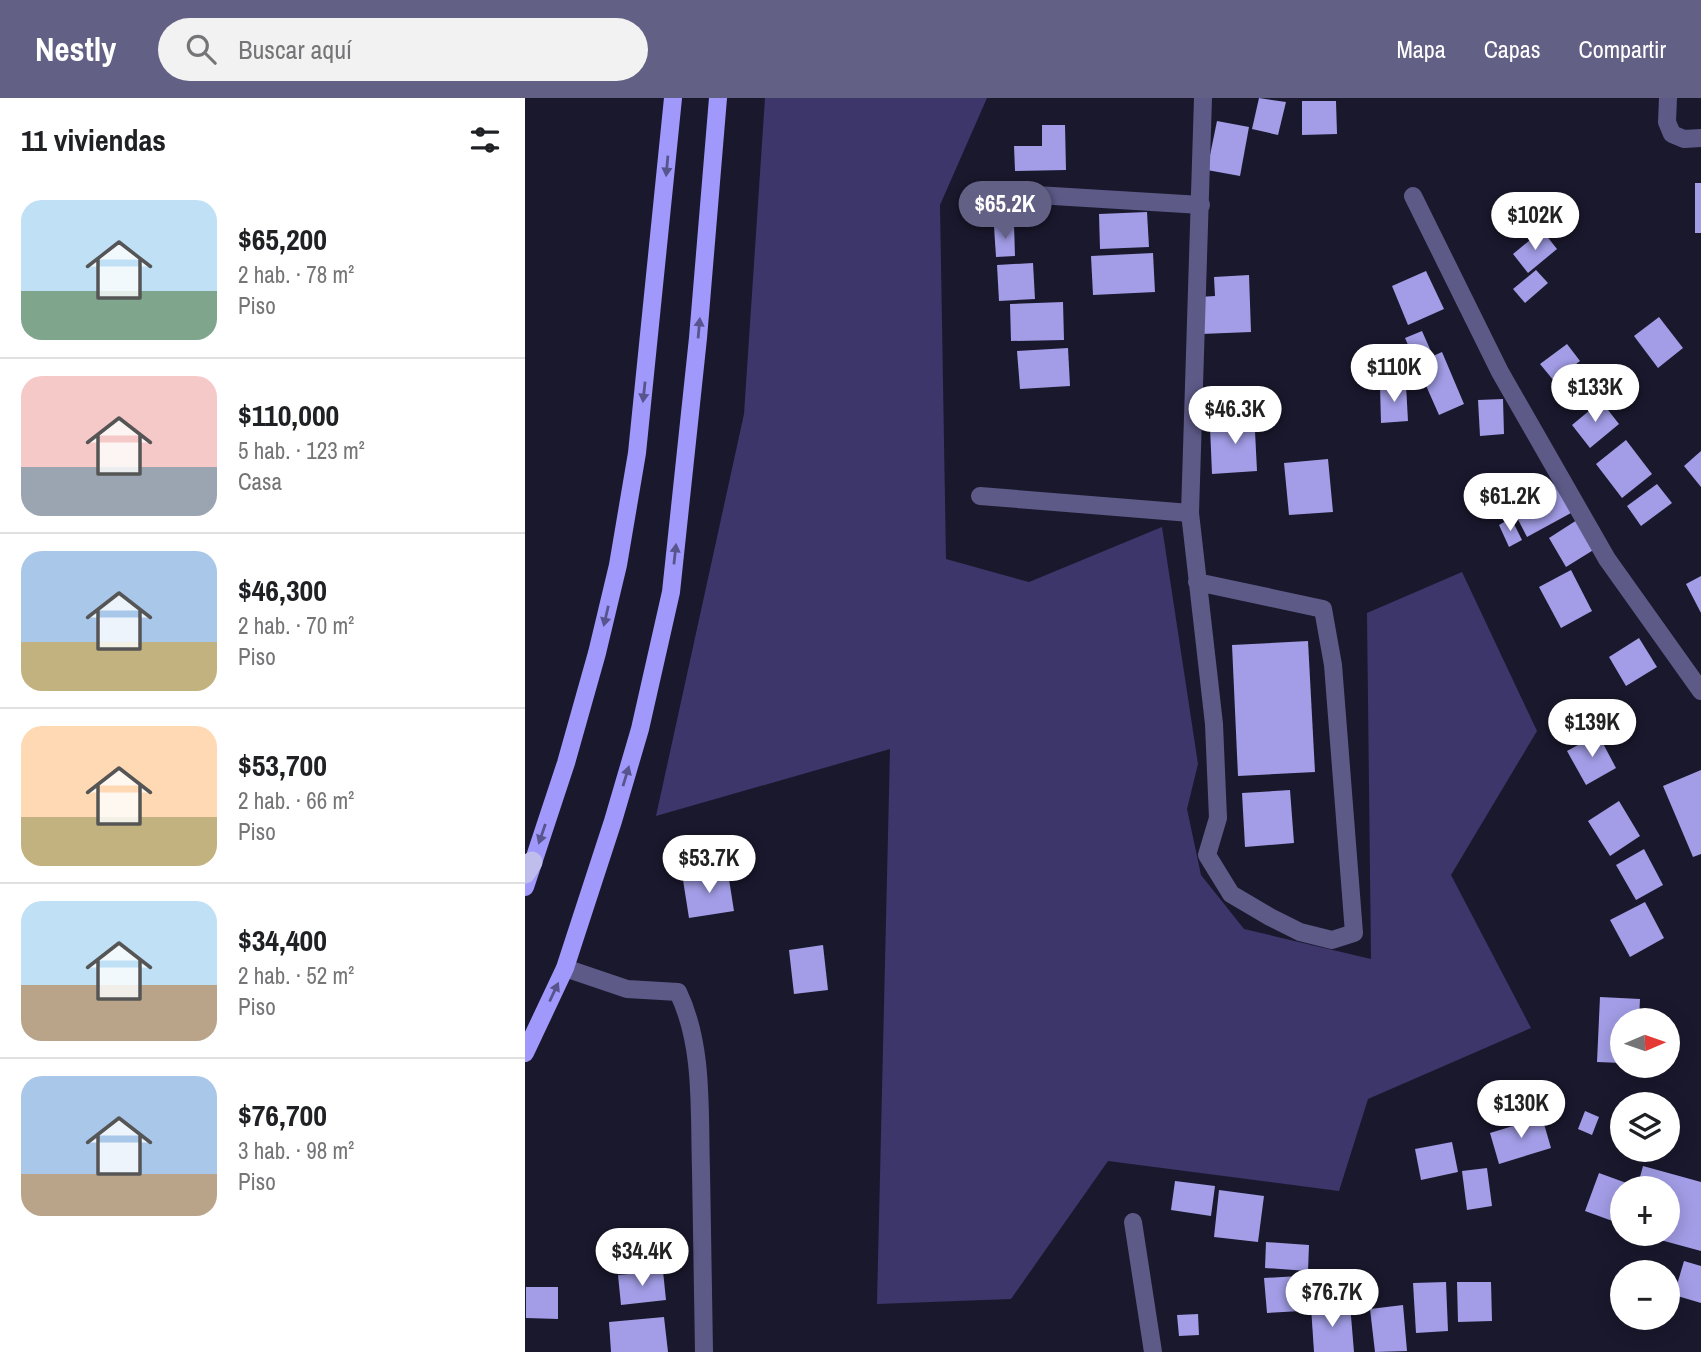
<!DOCTYPE html>
<html lang="es">
<meta charset="utf-8">
<style>
:root{--surface:#fff;--page:#f2f2f2;--text:#202124;--muted:#757577;--line:#e0e0e0;--accent:#626084}
body{margin:0;font-family:"Archivo Narrow",sans-serif;background:var(--page);color:var(--text);height:100vh;display:flex;flex-direction:column;font-size:26px;white-space:nowrap}
*{box-sizing:border-box;margin:0}
p{font-size:23px;color:var(--muted)}
.icon{flex:none;width:38px;height:38px;fill:none;stroke:currentColor;stroke-width:2;stroke-linecap:round;stroke-linejoin:round}
.map{position:relative;flex:1;overflow:hidden}
.panel{display:flex;flex-direction:column;background:var(--surface);width:525px}
.panel>*{flex:none}
.needle{width:46px;rotate:88deg}
.buttons{position:absolute;left:1085px;top:910px;display:grid;gap:14px}
.buttons a{display:grid;place-items:center;width:70px;height:70px;border-radius:50%;background:var(--surface);box-shadow:0 4px 18px #0003;font-size:35px}
.price{position:absolute;translate:-50% -60px;padding:0 16px;border-radius:24px;background:#fff;color:#222;font-size:23px;line-height:46px;filter:drop-shadow(0 2px 4px #0008)}
.price::after{content:'';position:absolute;left:50%;top:42px;width:21px;height:16px;margin-left:-10px;background:inherit;clip-path:polygon(0 0,100% 0,50% 100%)}
.price.selected{background:var(--accent);color:#fff}
ul{padding:0;list-style:none}
li{display:flex;align-items:center;gap:21px;height:175px;padding:0 21px}
li+li{border-top:2px solid var(--line)}
li span{display:grid;place-items:center;flex:none;width:196px;height:140px;border-radius:21px;color:#555}
li>.icon{margin-inline-start:auto}
span .icon{width:84px;height:84px;fill:#fffc;stroke-width:1}
li b{font-size:30px}
h2{display:flex;justify-content:space-between;align-items:center;height:84px;padding:0 21px;font-size:30px}
header{display:flex;align-items:center;gap:42px;box-sizing:border-box;height:98px;padding:0 35px;background:var(--accent);color:#fff}
header strong{font-size:33px}
nav{display:flex;gap:38px;margin-inline-start:auto;font-size:24px}
.search{width:490px;height:63px;background:var(--page);display:flex;align-items:center;gap:18px;box-sizing:border-box;padding:0 24px;border-radius:38px;color:var(--muted);font-size:26px}
main{display:flex;flex:1;min-height:0}
.map>svg:first-child{display:block}
.green{fill:#3c366b}
.building{fill:#a29de6}
.lines{fill:none;stroke-linecap:round;stroke-linejoin:round}
.minor{stroke:#5d5a88;stroke-width:18}
.major{stroke:#a098fa;stroke-width:18}
.highway{stroke:#bfbdec;stroke-width:21}
.oneway{fill:#58548e}
</style>
<header>
<strong>Nestly</strong>
<div class="search"><svg class="icon" aria-label="search" viewBox="0 0 24 24"><circle cx="10" cy="10" r="6"/><path d="M15 15l6 6"/></svg>Buscar aquí</div>
<nav><a>Mapa</a><a>Capas</a><a>Compartir</a></nav>
</header>
<main>
<section class="panel">
<h2>11 viviendas<svg class="icon" aria-label="filters" viewBox="0 0 24 24"><path d="M4 7h16M4 17h16"/><circle cx="9" cy="7" r="2"/><circle cx="15" cy="17" r="2"/></svg></h2>
<ul>
<li><span style="background:linear-gradient(#bfe0f5 65%,#7fa58c 0)"><svg class="icon" aria-label="home" viewBox="0 0 24 24"><path d="M3 11l9-7 9 7M6 9v11h12V9"/></svg></span><div><b>$65,200</b><p>2 hab. · 78 m²</p><p>Piso</p></div></li>
<li><span style="background:linear-gradient(#f6c9c9 65%,#9aa5b1 0)"><svg class="icon" aria-label="home" viewBox="0 0 24 24"><path d="M3 11l9-7 9 7M6 9v11h12V9"/></svg></span><div><b>$110,000</b><p>5 hab. · 123 m²</p><p>Casa</p></div></li>
<li><span style="background:linear-gradient(#a9c7e8 65%,#c2b280 0)"><svg class="icon" aria-label="home" viewBox="0 0 24 24"><path d="M3 11l9-7 9 7M6 9v11h12V9"/></svg></span><div><b>$46,300</b><p>2 hab. · 70 m²</p><p>Piso</p></div></li>
<li><span style="background:linear-gradient(#ffd9b3 65%,#c2b280 0)"><svg class="icon" aria-label="home" viewBox="0 0 24 24"><path d="M3 11l9-7 9 7M6 9v11h12V9"/></svg></span><div><b>$53,700</b><p>2 hab. · 66 m²</p><p>Piso</p></div></li>
<li><span style="background:linear-gradient(#bfe0f5 60%,#b9a48a 0)"><svg class="icon" aria-label="home" viewBox="0 0 24 24"><path d="M3 11l9-7 9 7M6 9v11h12V9"/></svg></span><div><b>$34,400</b><p>2 hab. · 52 m²</p><p>Piso</p></div></li>
<li><span style="background:linear-gradient(#a9c7e8 70%,#b9a48a 0)"><svg class="icon" aria-label="home" viewBox="0 0 24 24"><path d="M3 11l9-7 9 7M6 9v11h12V9"/></svg></span><div><b>$76,700</b><p>3 hab. · 98 m²</p><p>Piso</p></div></li>
</ul>
</section>
<div class="map">
<svg width="1176" height="1254" viewBox="0 0 1176 1254">
<rect width="100%" height="100%" fill="#1a182d"/>
<path class="green" d="M 240,0 L 462,0 L 415,107 L 421,461 L 504,484 L 637,429 L 673,666 L 662,711 L 676,777 L 719,831 L 846,861 L 842,515 L 937,474 L 1012,633 L 926,777 L 1006,930 L 843,1001 L 814,1093 L 583,1063 L 486,1201 L 352,1206 L 365,651 L 131,718 L 219,316 Z"/>
<g class="building">
<path d="M 734,0 L 761,4 L 753,37 L 727,31 Z"/>
<path d="M 777,3 L 811,3 L 812,36 L 777,37 Z"/>
<path d="M 692,23 L 724,29 L 715,78 L 682,72 Z"/>
<path d="M 517,27 L 540,27 L 541,72 L 490,73 L 489,48 L 517,48 Z"/>
<rect x="1170" y="85" width="6" height="50"/>
<path d="M 622,114 L 624,149 L 575,151 L 574,116 Z"/>
<path d="M 489,127 L 490,158 L 471,159 L 469,128 Z"/>
<path d="M 1017,132 L 1032,151 L 1003,175 L 988,156 Z"/>
<path d="M 628,155 L 630,194 L 568,197 L 566,158 Z"/>
<path d="M 508,165 L 510,201 L 474,203 L 472,167 Z"/>
<path d="M 1011,172 L 1023,185 L 1000,205 L 988,191 Z"/>
<path d="M 901,173 L 919,211 L 883,227 L 867,188 Z"/>
<path d="M 724,177 L 726,234 L 676,236 L 674,199 L 690,198 L 689,179 Z"/>
<path d="M 538,204 L 539,242 L 486,243 L 485,206 Z"/>
<path d="M 1134,219 L 1158,250 L 1133,270 L 1109,238 Z"/>
<path d="M 897,233 L 908,258 L 917,254 L 939,306 L 914,317 L 880,240 Z"/>
<path d="M 1042,246 L 1055,263 L 1029,283 L 1015,266 Z"/>
<path d="M 543,250 L 545,288 L 495,291 L 492,253 Z"/>
<path d="M 881,287 L 883,323 L 856,325 L 855,288 Z"/>
<path d="M 978,301 L 979,336 L 955,338 L 953,302 Z"/>
<path d="M 1076,303 L 1094,326 L 1065,350 L 1047,327 Z"/>
<path d="M 729,313 L 732,373 L 687,376 L 685,329 L 709,328 L 708,315 Z"/>
<path d="M 1101,342 L 1127,376 L 1097,400 L 1071,366 Z"/>
<path d="M 1176,353 L 1176,389 L 1159,368 Z"/>
<path d="M 803,361 L 808,414 L 764,417 L 759,365 Z"/>
<path d="M 1030,385 L 1046,415 L 1002,439 L 986,408 Z"/>
<path d="M 1132,386 L 1147,405 L 1116,428 L 1102,408 Z"/>
<path d="M 986,420 L 997,442 L 984,449 L 974,427 Z"/>
<path d="M 1052,422 L 1070,451 L 1041,469 L 1024,440 Z"/>
<path d="M 1046,472 L 1067,513 L 1036,530 L 1014,489 Z"/>
<path d="M 1176,478 L 1176,515 L 1161,486 Z"/>
<path d="M 1114,540 L 1132,569 L 1101,588 L 1084,559 Z"/>
<path d="M 783,543 L 790,674 L 713,678 L 707,547 Z"/>
<path d="M 1073,636 L 1091,670 L 1061,687 L 1042,653 Z"/>
<path d="M 1176,672 L 1176,756 L 1168,759 L 1138,688 Z"/>
<path d="M 765,692 L 769,745 L 720,749 L 717,695 Z"/>
<path d="M 1094,703 L 1115,738 L 1085,758 L 1063,723 Z"/>
<path d="M 1119,751 L 1138,787 L 1111,802 L 1091,767 Z"/>
<path d="M 203,775 L 209,813 L 164,820 L 158,782 Z"/>
<path d="M 1120,804 L 1139,840 L 1105,859 L 1085,822 Z"/>
<path d="M 298,847 L 303,892 L 269,896 L 264,852 Z"/>
<path d="M 1075,899 L 1115,901 L 1114,922 L 1097,922 L 1097,965 L 1072,964 Z"/>
<path d="M 1060,1013 L 1074,1019 L 1067,1037 L 1053,1031 Z"/>
<path d="M 1017,1019 L 1026,1050 L 974,1066 L 965,1035 Z"/>
<path d="M 927,1044 L 933,1074 L 896,1082 L 890,1051 Z"/>
<path d="M 1118,1068 L 1176,1084 L 1176,1153 L 1117,1137 L 1143,1136 L 1143,1090 L 1112,1090 Z"/>
<path d="M 962,1070 L 967,1108 L 942,1112 L 937,1073 Z"/>
<path d="M 1074,1075 L 1107,1087 L 1106,1090 L 1097,1090 L 1097,1115 L 1093,1125 L 1060,1113 Z"/>
<path d="M 650,1083 L 690,1088 L 686,1118 L 646,1112 Z"/>
<path d="M 694,1092 L 739,1098 L 733,1144 L 689,1139 Z"/>
<path d="M 741,1144 L 784,1147 L 783,1173 L 740,1170 Z"/>
<path d="M 1159,1163 L 1176,1168 L 1176,1205 L 1149,1197 Z"/>
<path d="M 138,1173 L 141,1202 L 96,1207 L 93,1177 Z"/>
<path d="M 774,1178 L 776,1213 L 742,1215 L 739,1180 Z"/>
<path d="M 921,1184 L 923,1233 L 891,1235 L 888,1185 Z"/>
<path d="M 932,1184 L 966,1184 L 967,1223 L 933,1224 Z"/>
<path d="M 1,1189 L 33,1189 L 33,1221 L 1,1220 Z"/>
<path d="M 825,1206 L 829,1254 L 789,1254 L 786,1209 Z"/>
<path d="M 878,1207 L 882,1253 L 850,1254 L 845,1211 Z"/>
<path d="M 673,1216 L 674,1237 L 654,1238 L 652,1217 Z"/>
<path d="M 139,1219 L 143,1254 L 86,1254 L 84,1224 Z"/>
</g>
<g class="lines">
<g class="minor">
<path d="M 1143,0 L 1142,24 L 1147,36 L 1159,41 L 1176,40"/>
<path d="M 480,95 L 676,107"/>
<path d="M 888,98 L 975,274 L 1082,461 L 1176,593"/>
<path d="M 455,398 L 665,415"/>
<path d="M 672,484 L 798,511 L 808,567 L 829,835 L 807,842 L 775,834 L 745,819 L 706,796 L 682,757 L 693,720 L 689,626 L 665,415 L 678,0"/>
<path d="M 40,870 L 102,891 L 153,894 C 179,948 174,1013 176,1072 C 177,1133 178,1193 179,1254"/>
<path d="M 608,1124 L 628,1254"/>
</g>
<g class="major">
<path d="M 0,789 L 41,665 L 72,555 L 93,467 L 112,355 L 148,0"/>
<path d="M 0,955 L 40,870 L 88,723 L 115,631 L 146,494 L 173,240 L 193,0"/>
</g>
<path class="highway" d="M 0,775 L 7,764"/>
</g>
<defs><path id="oneway-solid" d="M-6-.8H1V-3.2L6.5 0L1 3.2V.8H-6Z" transform="scale(1.75)"/></defs>
<g class="oneway">
<use href="#oneway-solid" transform="translate(142 68) rotate(95)"/>
<use href="#oneway-solid" transform="translate(174 230) rotate(-85)"/>
<use href="#oneway-solid" transform="translate(119 294) rotate(96)"/>
<use href="#oneway-solid" transform="translate(150 456) rotate(-84)"/>
<use href="#oneway-solid" transform="translate(81 518) rotate(103)"/>
<use href="#oneway-solid" transform="translate(101 678) rotate(-73)"/>
<use href="#oneway-solid" transform="translate(17 736) rotate(109)"/>
<use href="#oneway-solid" transform="translate(29 894) rotate(-65)"/>
</g>
</svg>
<div class="buttons">
<a><svg class="needle" viewBox="-14 -14 28 28"><path d="M0-13l5 13h-10z" fill="#e53935"/><path d="M0 13l5-13h-10z" fill="#757577"/></svg></a>
<a><svg class="icon" aria-label="layers" viewBox="0 0 24 24"><path d="M12 4l9 5-9 5-9-5zM3 14l9 5 9-5"/></svg></a>
<a>+</a>
<a>−</a>
</div>
<b class="price selected" style="left:480px;top:143px">$65.2K</b>
<b class="price" style="left:1010px;top:154px">$102K</b>
<b class="price" style="left:869px;top:306px">$110K</b>
<b class="price" style="left:1070px;top:326px">$133K</b>
<b class="price" style="left:710px;top:348px">$46.3K</b>
<b class="price" style="left:985px;top:435px">$61.2K</b>
<b class="price" style="left:1067px;top:661px">$139K</b>
<b class="price" style="left:184px;top:797px">$53.7K</b>
<b class="price" style="left:996px;top:1042px">$130K</b>
<b class="price" style="left:117px;top:1190px">$34.4K</b>
<b class="price" style="left:807px;top:1231px">$76.7K</b>
</div>
</main>
